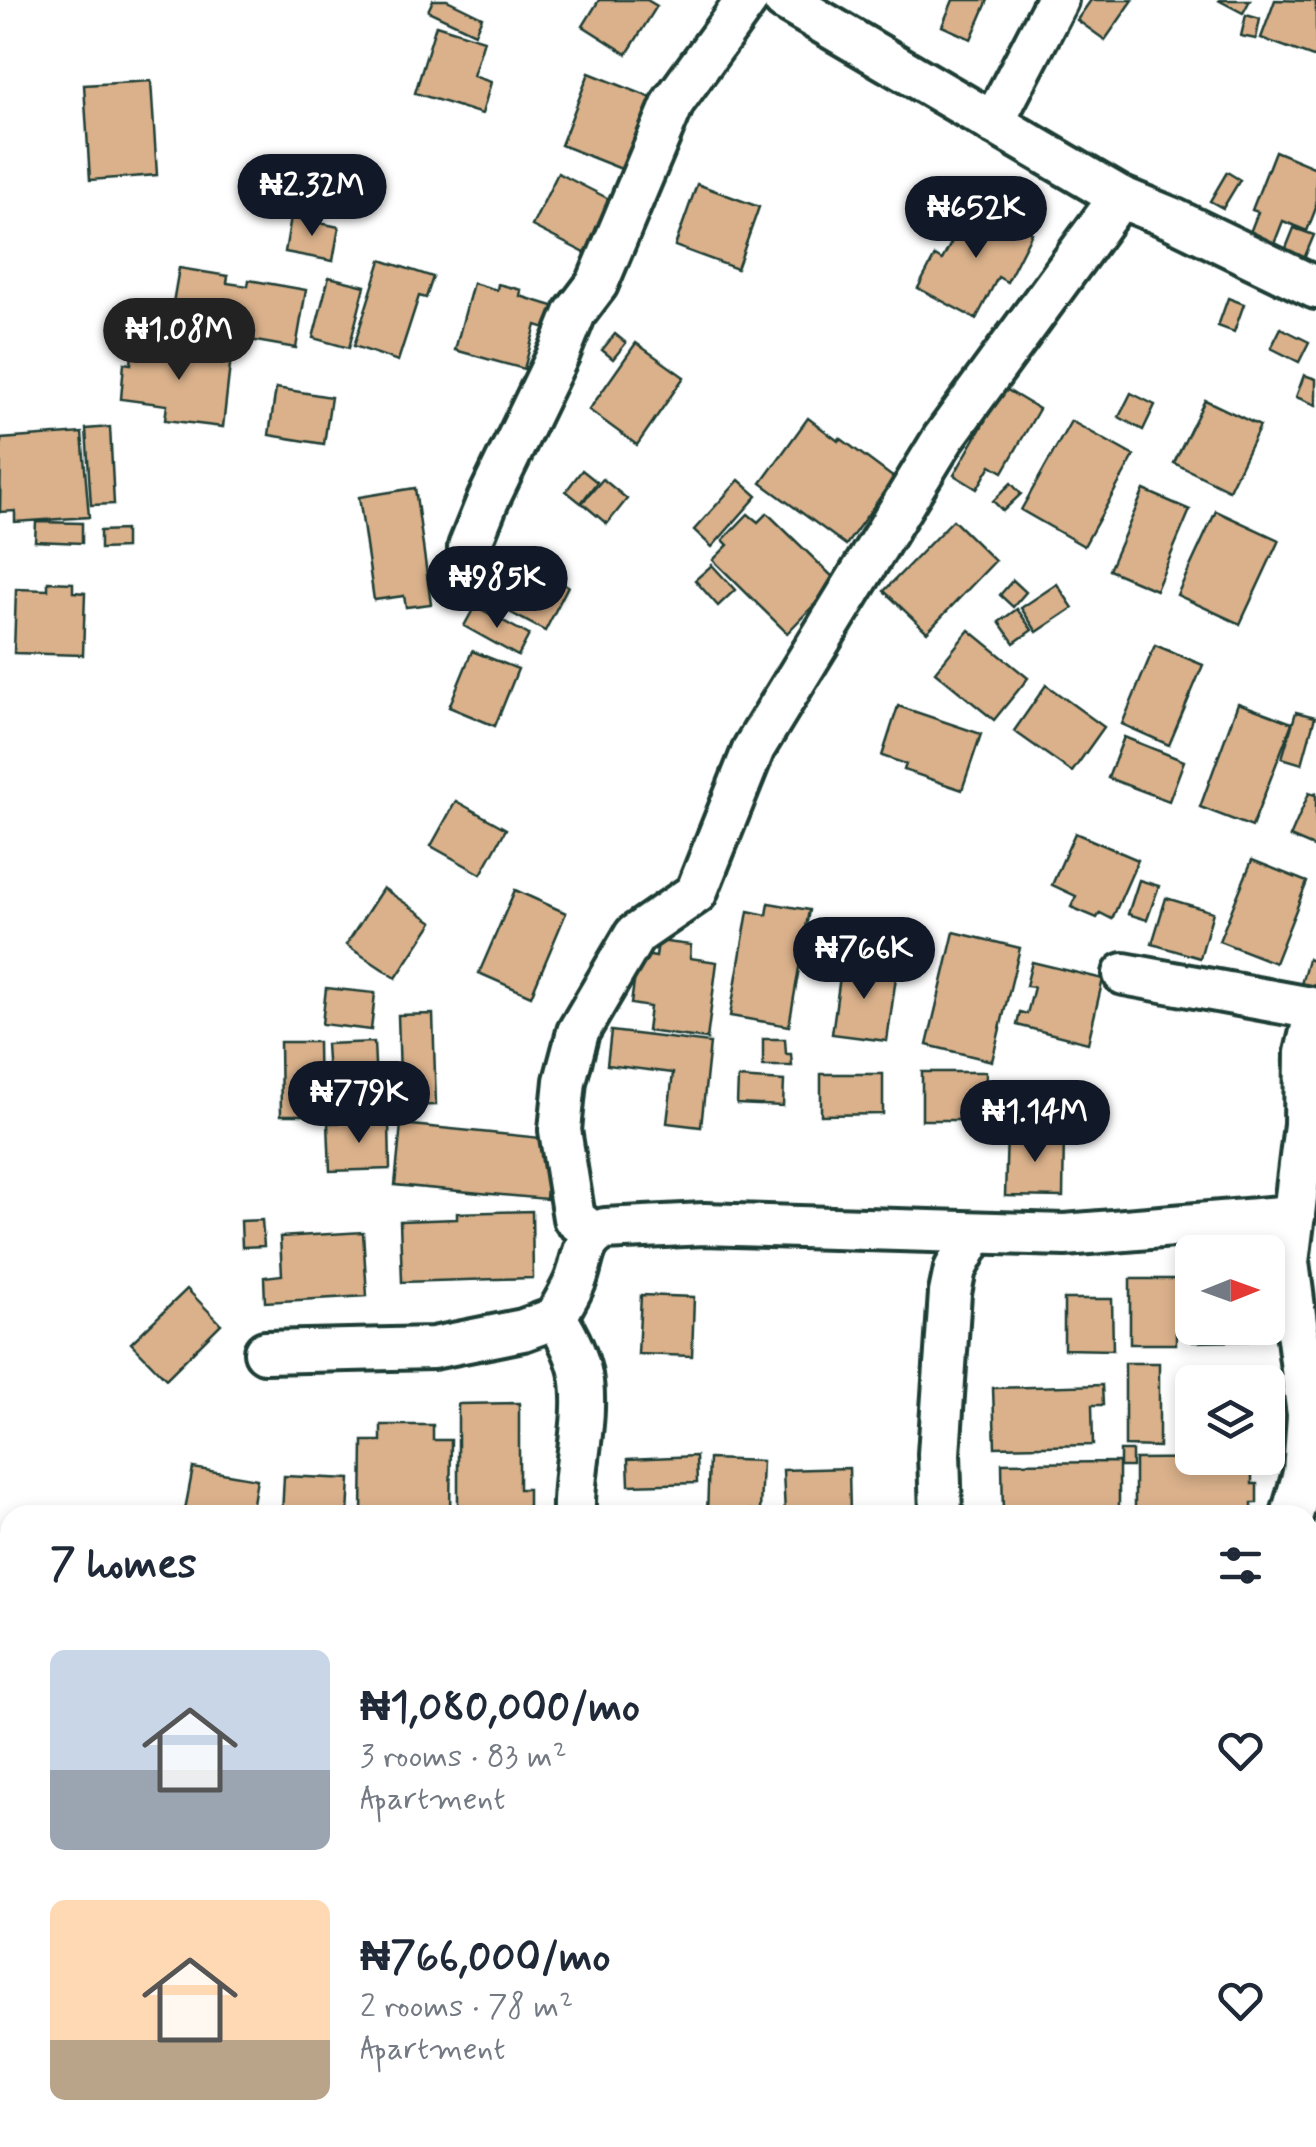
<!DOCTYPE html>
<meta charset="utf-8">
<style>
:root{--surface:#fff;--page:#f6f6f7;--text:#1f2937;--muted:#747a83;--accent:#111827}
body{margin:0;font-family:Mynerve,sans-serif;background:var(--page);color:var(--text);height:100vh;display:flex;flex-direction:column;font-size:38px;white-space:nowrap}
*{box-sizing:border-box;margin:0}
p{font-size:32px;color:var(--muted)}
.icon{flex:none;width:55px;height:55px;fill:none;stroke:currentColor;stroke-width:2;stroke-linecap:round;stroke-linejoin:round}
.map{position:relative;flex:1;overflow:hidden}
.details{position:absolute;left:0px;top:1505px;width:1318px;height:642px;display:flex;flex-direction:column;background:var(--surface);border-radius:30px 30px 0 0;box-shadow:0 5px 15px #0003}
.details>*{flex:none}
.needle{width:65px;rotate:89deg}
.controls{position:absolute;left:1175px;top:1235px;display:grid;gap:20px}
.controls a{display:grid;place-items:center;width:110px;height:110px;border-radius:15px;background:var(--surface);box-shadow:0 5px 15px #0003;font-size:50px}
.price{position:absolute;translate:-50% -85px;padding:0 22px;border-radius:35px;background:var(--accent);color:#fff;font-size:32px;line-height:65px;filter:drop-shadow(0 2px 5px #0008)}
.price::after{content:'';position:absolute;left:50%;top:60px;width:30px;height:22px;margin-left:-15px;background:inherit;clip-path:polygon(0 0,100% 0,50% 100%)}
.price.active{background:#222;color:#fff}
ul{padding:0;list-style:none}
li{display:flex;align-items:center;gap:30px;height:250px;padding:0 50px}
li span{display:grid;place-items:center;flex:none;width:280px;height:200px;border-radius:15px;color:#555}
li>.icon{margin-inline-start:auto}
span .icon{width:120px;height:120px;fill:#fffc;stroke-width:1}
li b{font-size:42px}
h2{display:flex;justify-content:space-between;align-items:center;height:120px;padding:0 50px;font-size:42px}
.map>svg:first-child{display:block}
.building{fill:#dab18b;stroke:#1f3d34;stroke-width:2.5}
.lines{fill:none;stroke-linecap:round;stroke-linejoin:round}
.street-casing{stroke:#1f3d34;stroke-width:48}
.street{stroke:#fff;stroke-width:40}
</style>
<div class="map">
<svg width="1316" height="2147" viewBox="0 0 1316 2147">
<rect width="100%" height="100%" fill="#fff"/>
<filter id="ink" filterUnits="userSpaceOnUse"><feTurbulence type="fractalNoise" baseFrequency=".01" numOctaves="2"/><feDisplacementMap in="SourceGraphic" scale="20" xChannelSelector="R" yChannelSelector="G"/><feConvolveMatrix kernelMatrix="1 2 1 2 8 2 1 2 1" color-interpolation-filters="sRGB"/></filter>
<g filter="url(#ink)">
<g class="building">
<path d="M 433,0 L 447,0 L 482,17 L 475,33 L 428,11 Z"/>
<path d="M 599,0 L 647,0 L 657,6 L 627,54 L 583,26 Z"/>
<path d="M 953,0 L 988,0 L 971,39 L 942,26 Z"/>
<path d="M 1091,0 L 1133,0 L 1105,40 L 1077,20 Z"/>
<path d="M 1218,0 L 1250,0 L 1243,13 Z"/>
<path d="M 1275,0 L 1316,1 L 1316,58 L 1261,38 Z"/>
<path d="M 1246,15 L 1260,19 L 1256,39 L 1241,36 Z"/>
<path d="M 436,25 L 484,40 L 473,76 L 491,82 L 482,114 L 415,93 Z"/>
<path d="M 589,73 L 652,98 L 624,170 L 561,145 Z"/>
<path d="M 151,81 L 157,175 L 90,180 L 84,85 Z"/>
<path d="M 1275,151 L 1316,168 L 1316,208 L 1307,231 L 1283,221 L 1274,244 L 1249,235 L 1258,212 L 1252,210 Z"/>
<path d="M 1227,172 L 1240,180 L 1223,208 L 1210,201 Z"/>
<path d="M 558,173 L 617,203 L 591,256 L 532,226 Z"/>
<path d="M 697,184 L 759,207 L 737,269 L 675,246 Z"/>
<path d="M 973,202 L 1032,233 L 1007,282 L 998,277 L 976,319 L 918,288 L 935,256 L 942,260 Z"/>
<path d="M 291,217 L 339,227 L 333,261 L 285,252 Z"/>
<path d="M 1294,228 L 1314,235 L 1303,261 L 1284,253 Z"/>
<path d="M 381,260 L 433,277 L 426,298 L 419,296 L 398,361 L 354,346 Z"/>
<path d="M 179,268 L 228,276 L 227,283 L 248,286 L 249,280 L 306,290 L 296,348 L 169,326 Z"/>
<path d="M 329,277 L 365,286 L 349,348 L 313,338 Z"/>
<path d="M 473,283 L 497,290 L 498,284 L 521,290 L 520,296 L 556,307 L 549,329 L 536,325 L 524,369 L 455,350 Z"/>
<path d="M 1228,298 L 1244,304 L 1234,332 L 1218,326 Z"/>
<path d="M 1281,328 L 1309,342 L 1299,362 L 1271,348 Z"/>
<path d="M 615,334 L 626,343 L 613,359 L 602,350 Z"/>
<path d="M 636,343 L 684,377 L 637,445 L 589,410 Z"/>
<path d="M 133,344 L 231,356 L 223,427 L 165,420 L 167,405 L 121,399 L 124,363 L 131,364 Z"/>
<path d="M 1304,375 L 1316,379 L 1316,405 L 1296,397 Z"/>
<path d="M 276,388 L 331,397 L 324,444 L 269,435 Z"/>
<path d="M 1004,388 L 1039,409 L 1003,472 L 991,465 L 977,489 L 954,475 Z"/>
<path d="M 1131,393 L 1155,405 L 1143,430 L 1119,417 Z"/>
<path d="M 1205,400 L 1260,426 L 1229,490 L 1174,463 Z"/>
<path d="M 808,418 L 838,441 L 840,438 L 894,478 L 846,545 L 761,483 Z"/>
<path d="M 1071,421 L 1134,456 L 1084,546 L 1021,510 Z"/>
<path d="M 110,427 L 114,504 L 91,505 L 86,429 Z"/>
<path d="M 82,433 L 89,517 L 15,522 L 15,511 L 0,512 L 1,439 Z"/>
<path d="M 582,470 L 597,482 L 581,503 L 566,491 Z"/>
<path d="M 603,479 L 627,499 L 607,524 L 582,503 Z"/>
<path d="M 739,480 L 757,496 L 712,547 L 694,530 Z"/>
<path d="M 1011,483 L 1021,494 L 1003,511 L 993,501 Z"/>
<path d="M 415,488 L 431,604 L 406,607 L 404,596 L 374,600 L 359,497 Z"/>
<path d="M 1144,490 L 1190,510 L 1156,590 L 1109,570 Z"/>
<path d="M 1216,511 L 1279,540 L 1240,624 L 1177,595 Z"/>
<path d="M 767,513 L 837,581 L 787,633 L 713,560 L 728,545 L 723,540 L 748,514 L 758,522 Z"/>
<path d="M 953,520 L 995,561 L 927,632 L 884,591 Z"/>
<path d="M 36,522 L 82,523 L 82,543 L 35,541 Z"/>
<path d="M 125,530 L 125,548 L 100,549 L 100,531 Z"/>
<path d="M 488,554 L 508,561 L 503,575 L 483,568 Z"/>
<path d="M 521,561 L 568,586 L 545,631 L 487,600 L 501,575 L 510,580 Z"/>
<path d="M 712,565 L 735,590 L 718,606 L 695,580 Z"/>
<path d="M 1013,580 L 1026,592 L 1013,607 L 1000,595 Z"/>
<path d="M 48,582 L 73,583 L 73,592 L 85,593 L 83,655 L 14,653 L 16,589 L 48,590 Z"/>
<path d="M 1057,584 L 1073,608 L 1037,632 L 1021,608 Z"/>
<path d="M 475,606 L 529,635 L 518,656 L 464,626 Z"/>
<path d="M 1017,609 L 1032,630 L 1014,643 L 999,622 Z"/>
<path d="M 969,630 L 1028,678 L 994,720 L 935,672 Z"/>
<path d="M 1155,645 L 1203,665 L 1169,745 L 1122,724 Z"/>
<path d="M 472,651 L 518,669 L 495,726 L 449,707 Z"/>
<path d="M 1046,685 L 1104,727 L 1072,772 L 1014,731 Z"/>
<path d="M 1238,703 L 1292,723 L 1252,827 L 1200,807 Z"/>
<path d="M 898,706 L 981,734 L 962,790 L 904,770 L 906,764 L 882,756 Z"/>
<path d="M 1296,712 L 1315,717 L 1302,764 L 1282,758 Z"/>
<path d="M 1124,737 L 1184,761 L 1169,801 L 1108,778 Z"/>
<path d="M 1316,792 L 1316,848 L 1290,837 L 1309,793 L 1315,795 Z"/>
<path d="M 456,801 L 506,829 L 481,874 L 431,846 Z"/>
<path d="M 1075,833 L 1138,860 L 1112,919 L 1100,913 L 1097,918 L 1071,907 L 1076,896 L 1052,885 Z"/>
<path d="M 1252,860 L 1307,882 L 1275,963 L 1219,941 Z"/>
<path d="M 1139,880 L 1159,886 L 1147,920 L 1128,914 Z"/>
<path d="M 383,888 L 433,922 L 396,978 L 346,945 Z"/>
<path d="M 515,890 L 566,913 L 531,996 L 479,973 Z"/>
<path d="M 1166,898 L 1213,912 L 1200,958 L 1152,944 Z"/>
<path d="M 769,903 L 809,910 L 789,1026 L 730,1016 L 748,911 L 767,915 Z"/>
<path d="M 954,932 L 1020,948 L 992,1061 L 927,1045 Z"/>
<path d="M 658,941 L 691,945 L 690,958 L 717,962 L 707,1039 L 647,1031 L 650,1007 L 631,1004 L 638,954 L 656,957 Z"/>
<path d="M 1308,959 L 1316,962 L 1316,993 L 1300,988 Z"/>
<path d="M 842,962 L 897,970 L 887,1041 L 832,1034 Z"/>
<path d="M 1032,962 L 1103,979 L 1088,1043 L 1017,1025 L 1020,1012 L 1027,1014 L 1034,987 L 1026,986 Z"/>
<path d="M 326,988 L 375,993 L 371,1030 L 322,1024 Z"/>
<path d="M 433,1014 L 436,1105 L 401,1106 L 398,1015 Z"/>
<path d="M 611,1031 L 710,1043 L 701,1127 L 667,1123 L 673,1073 L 607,1065 Z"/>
<path d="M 763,1039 L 785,1039 L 786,1054 L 791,1054 L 792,1066 L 763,1066 Z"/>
<path d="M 280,1042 L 318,1042 L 319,1115 L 281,1115 Z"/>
<path d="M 374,1042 L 377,1107 L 330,1109 L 326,1044 Z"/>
<rect x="922" y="1072" width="64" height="48"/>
<path d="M 821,1074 L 883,1074 L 883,1114 L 821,1115 Z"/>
<path d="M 738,1078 L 784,1081 L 783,1106 L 737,1104 Z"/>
<path d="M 389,1121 L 390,1169 L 330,1171 L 328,1123 Z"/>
<path d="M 401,1124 L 551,1139 L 546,1199 L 395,1185 Z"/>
<path d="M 1007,1133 L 1064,1134 L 1063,1197 L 1005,1196 Z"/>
<path d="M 532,1211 L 533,1278 L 402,1282 L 400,1221 L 457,1219 L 457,1213 Z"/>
<path d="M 262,1220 L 264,1246 L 242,1247 L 241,1221 Z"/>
<path d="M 363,1232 L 367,1296 L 265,1302 L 264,1277 L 282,1275 L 280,1237 Z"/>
<rect x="1130" y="1279" width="46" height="65"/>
<path d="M 187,1289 L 221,1324 L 166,1379 L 131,1343 Z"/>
<path d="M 641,1295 L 694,1297 L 692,1356 L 638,1354 Z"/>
<path d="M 1064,1299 L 1112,1299 L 1113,1350 L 1064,1349 Z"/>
<path d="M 1193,1328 L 1249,1328 L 1249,1341 L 1193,1342 Z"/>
<path d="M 1125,1363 L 1159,1363 L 1159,1447 L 1125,1446 Z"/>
<path d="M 1102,1385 L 1103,1405 L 1092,1405 L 1093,1445 L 995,1447 L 993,1388 Z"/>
<path d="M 519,1403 L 519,1489 L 528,1489 L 528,1514 L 458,1514 L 458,1404 Z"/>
<path d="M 381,1425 L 433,1425 L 433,1440 L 451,1440 L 450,1514 L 362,1515 L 363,1441 L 381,1441 Z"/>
<rect x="1120" y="1451" width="12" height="16"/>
<path d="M 696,1456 L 697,1483 L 629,1485 L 628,1459 Z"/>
<path d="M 1252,1458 L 1252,1484 L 1257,1484 L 1257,1503 L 1252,1503 L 1252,1515 L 1135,1515 L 1135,1459 Z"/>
<path d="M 709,1459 L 762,1461 L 760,1511 L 750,1510 L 750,1515 L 707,1515 Z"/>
<path d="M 1119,1462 L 1119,1515 L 1003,1515 L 1002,1463 Z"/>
<path d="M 193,1468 L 257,1479 L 251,1515 L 184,1515 Z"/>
<path d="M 849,1468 L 850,1515 L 785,1515 L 783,1470 Z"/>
<path d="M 284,1476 L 350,1479 L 348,1515 L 282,1515 Z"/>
<path d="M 10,1630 L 10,1694 L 0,1684 L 0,1640 Z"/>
<rect x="21" y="2138" width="55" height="9"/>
<path d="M 99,2138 L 161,2138 L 160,2147 L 98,2147 Z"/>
<rect x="181" y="2138" width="36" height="9"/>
<path d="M 287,2138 L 345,2138 L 344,2147 L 286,2147 Z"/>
<path d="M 462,2138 L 516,2138 L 515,2147 L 461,2147 Z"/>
<path d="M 1073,2138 L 1153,2138 L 1148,2147 L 1068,2147 Z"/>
<path d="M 1183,2138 L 1202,2138 L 1221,2147 L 1178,2147 Z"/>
<path d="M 1214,2138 L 1274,2138 L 1272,2147 L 1249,2147 Z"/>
</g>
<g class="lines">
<defs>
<g id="street">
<path d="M 784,0 L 1120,197 L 1171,218 L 1316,288"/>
<path d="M 993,123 L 1057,0"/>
<path d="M 469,578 L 469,547 L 488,500 L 559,353 L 575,313 L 597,284 L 674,101 L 747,0"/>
<path d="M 1124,974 L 1316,1009"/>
<path d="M 594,1234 L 574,1218 L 560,1130 L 565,1081 L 578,1032 L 635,935 L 696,893 L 754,748 L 943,439 L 1120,197"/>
<path d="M 556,1318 C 567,1335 577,1354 581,1375 C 589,1420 572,1469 574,1515"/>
<path d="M 265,1352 L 433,1348 L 523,1330 L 556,1318 C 562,1305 571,1292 576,1279 C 584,1257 581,1240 605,1229 L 704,1224 L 1065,1235 L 1294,1216"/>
<path d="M 941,1515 L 939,1454 L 950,1293 L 955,1269 L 975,1233"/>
<path d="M 1292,1515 L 1304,1473 L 1308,1415 L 1288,1262 L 1305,1125 L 1306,1053 L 1313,1023 L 1316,1018"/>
<path d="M 1308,1618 L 1316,1618"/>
<path d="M 1308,1799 L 1310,1835 L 1311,2147"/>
<path d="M 0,2078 L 10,2076"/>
<path d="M 790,2138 L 808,2147"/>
<path d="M 927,2147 L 929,2138"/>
</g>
</defs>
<use href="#street" class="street-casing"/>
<use href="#street" class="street"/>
</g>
</g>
</svg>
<div class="controls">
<a><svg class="needle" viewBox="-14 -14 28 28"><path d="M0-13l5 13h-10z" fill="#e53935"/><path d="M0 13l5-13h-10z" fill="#747a83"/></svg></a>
<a><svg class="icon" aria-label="layers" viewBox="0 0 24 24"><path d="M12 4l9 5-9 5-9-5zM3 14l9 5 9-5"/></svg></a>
</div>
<b class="price" style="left:312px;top:239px">₦2.32M</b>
<b class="price" style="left:976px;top:261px">₦652K</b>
<b class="price active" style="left:179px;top:383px">₦1.08M</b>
<b class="price" style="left:497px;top:631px">₦985K</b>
<b class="price" style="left:864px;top:1002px">₦766K</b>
<b class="price" style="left:359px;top:1146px">₦779K</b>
<b class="price" style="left:1035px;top:1165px">₦1.14M</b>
<section class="details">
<h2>7 homes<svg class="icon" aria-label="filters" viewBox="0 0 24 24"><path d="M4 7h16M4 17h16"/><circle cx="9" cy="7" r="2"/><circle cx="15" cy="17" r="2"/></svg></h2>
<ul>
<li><span style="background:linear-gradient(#c9d6e8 60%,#9aa5b1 0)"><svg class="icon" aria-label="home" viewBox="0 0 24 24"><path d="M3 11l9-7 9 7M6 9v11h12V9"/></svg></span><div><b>₦1,080,000/mo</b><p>3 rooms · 83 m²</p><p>Apartment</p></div><svg class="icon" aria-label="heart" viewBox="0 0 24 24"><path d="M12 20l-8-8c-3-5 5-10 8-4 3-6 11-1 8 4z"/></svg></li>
<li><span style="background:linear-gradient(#ffd9b3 70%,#b9a48a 0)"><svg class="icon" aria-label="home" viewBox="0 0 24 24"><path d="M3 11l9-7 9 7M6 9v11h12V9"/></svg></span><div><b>₦766,000/mo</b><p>2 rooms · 78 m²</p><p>Apartment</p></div><svg class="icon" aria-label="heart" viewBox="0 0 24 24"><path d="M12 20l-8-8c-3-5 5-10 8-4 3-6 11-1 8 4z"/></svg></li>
</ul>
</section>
</div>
